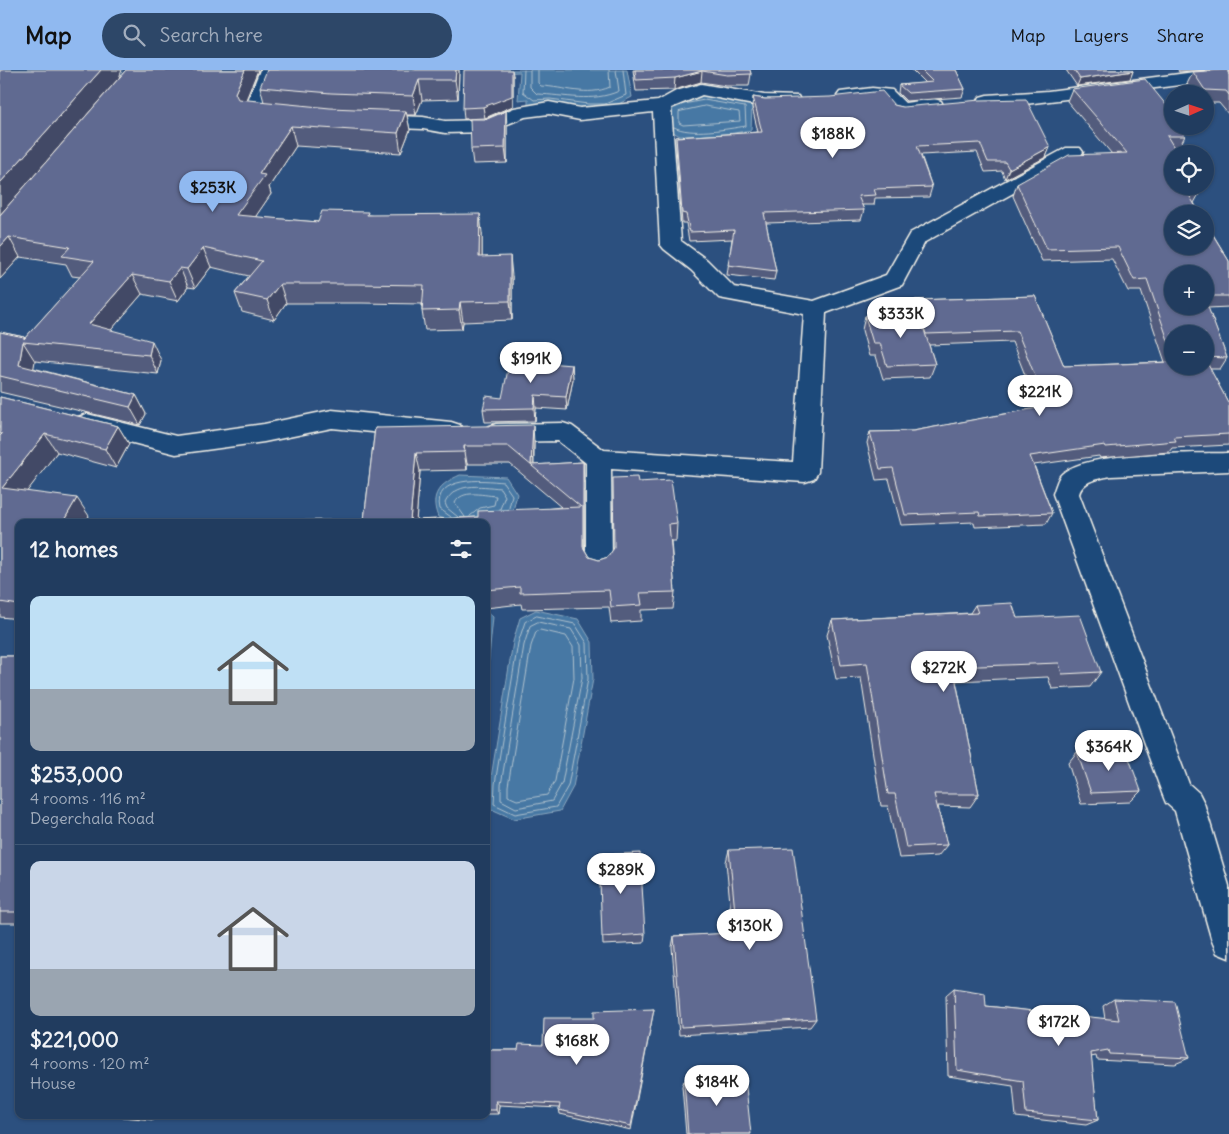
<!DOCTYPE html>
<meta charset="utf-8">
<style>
:root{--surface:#213c5f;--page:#2d4768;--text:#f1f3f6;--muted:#a2adbd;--line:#3e5674;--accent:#90b9f0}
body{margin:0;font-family:Delius,sans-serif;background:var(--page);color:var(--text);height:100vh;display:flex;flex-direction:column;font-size:19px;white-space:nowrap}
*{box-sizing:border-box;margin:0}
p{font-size:16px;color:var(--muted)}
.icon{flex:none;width:28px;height:28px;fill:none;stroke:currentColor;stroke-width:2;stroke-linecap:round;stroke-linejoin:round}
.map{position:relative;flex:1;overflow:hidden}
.drawer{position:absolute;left:15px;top:449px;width:475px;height:600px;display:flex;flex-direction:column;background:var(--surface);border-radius:10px;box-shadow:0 1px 4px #0004,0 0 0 1px var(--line)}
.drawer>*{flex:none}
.needle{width:32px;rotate:87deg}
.controls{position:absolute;left:1164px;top:15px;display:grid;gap:10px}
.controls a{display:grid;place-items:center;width:50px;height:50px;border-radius:50%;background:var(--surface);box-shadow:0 1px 4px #0004,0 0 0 1px var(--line);font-size:25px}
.price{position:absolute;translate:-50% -42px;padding:0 11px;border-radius:18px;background:#fff;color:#222;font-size:16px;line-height:32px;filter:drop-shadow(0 1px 2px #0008)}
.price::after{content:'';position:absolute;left:50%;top:30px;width:15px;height:11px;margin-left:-8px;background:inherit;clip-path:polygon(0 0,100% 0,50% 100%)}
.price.on{background:var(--accent);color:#111}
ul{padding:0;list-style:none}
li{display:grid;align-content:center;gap:10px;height:265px;padding:0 15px}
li+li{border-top:1px solid var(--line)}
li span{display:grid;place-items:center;height:155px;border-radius:10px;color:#555}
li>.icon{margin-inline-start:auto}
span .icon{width:90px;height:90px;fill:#fffc;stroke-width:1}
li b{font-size:21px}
h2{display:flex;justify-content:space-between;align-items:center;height:60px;padding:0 15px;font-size:21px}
header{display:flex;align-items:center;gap:30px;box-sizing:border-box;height:70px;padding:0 25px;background:var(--accent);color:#111}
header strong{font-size:24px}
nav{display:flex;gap:28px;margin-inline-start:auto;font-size:18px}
.search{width:350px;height:45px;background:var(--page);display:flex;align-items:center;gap:12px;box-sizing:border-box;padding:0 18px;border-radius:28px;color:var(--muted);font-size:19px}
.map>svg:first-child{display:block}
.water{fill:#4778a4;stroke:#8ca8bf}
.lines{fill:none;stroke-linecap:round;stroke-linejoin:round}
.shore{stroke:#afc1cd;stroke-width:1}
.street-casing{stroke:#f4f1e8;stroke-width:3}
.street{fill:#1f4a7a;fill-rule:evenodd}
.wall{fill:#535b7d;stroke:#f4f1e8;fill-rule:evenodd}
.shaded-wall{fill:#434a66;stroke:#f4f1e8}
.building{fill:#606a91;stroke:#f4f1e8;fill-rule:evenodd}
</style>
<header>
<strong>Map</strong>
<div class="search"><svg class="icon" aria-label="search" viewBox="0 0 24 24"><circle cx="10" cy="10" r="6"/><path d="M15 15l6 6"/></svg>Search here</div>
<nav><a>Map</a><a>Layers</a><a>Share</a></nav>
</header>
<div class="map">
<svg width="1229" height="1064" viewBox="0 0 1229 1064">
<rect width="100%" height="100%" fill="#2c507f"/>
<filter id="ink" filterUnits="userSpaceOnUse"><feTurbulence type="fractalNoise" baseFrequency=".02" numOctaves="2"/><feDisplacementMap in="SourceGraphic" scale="10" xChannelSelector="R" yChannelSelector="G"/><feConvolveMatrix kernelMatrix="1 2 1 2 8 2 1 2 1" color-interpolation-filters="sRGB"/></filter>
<g filter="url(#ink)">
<g class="water">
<path d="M 501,0 L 627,0 L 632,27 L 609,39 L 589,41 L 528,36 L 528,29 L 518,30 L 520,2 L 500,3 Z"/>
<path d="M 704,25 L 752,33 L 751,60 L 723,65 L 680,66 L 669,60 L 665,39 L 690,27 Z"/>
<path d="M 460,405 L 506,407 L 517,424 L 513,441 C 486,453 467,458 438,447 C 429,424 440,414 460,405 Z"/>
<path d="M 536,540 L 578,549 L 592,572 L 593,609 L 573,717 L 560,741 L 514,749 L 489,738 L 490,714 L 513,572 L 520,548 Z"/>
<path d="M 486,541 L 493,547 L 486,618 Z"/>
</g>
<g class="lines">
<g class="shore">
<path d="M 524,0 L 523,22 L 534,30 L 550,29 L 588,34 L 605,34 L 626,25 L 623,0"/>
<path d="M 530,0 L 530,17 L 537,24 C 565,25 592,33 619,21 L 616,0"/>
<path d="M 538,0 L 538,13 L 541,16 C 565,17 587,27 610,17 L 609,0"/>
<path d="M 705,36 L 739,42 L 740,51 L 683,55 L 679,53 L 679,42 Z"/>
<path d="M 674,57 C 690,66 727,59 746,56 L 745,37 L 704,30 L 684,34"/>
<path d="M 451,447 L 440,439 C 432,405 484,410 503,412 L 512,425 L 509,438"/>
<path d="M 458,447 L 447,438 L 445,433 C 455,412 480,416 500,418 L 505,426 L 500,439"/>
<path d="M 465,447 L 455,433 C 462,419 482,425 496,426 L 494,435 L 480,438 L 470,446"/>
<path d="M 537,546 L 575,554 L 587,573 L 588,609 L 568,716 L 556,737 L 515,744 L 494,734 L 495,714 L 518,573 L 525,552 Z"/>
<path d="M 538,552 L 571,559 L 581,575 L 582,608 L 562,713 L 552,731 L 516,738 L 501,730 L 501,715 L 524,575 L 530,556 Z"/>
<path d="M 540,560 L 566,566 L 573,577 L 574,608 L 555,711 L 547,725 L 517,730 L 508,726 L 508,716 L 531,576 L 536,562 Z"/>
</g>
<defs>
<g id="street">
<path d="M 260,0 L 278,0 L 263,38 L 282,41 L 284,45 L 282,49 L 275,51 L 245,47 L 243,43 Z"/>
<path d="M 1210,0 L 1229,0 L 1229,9 L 1017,35 L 980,35 L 978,31 L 980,27 L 987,25 L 1048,21 Z"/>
<path d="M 701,14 L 764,25 L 798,26 L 800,30 L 798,34 L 764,37 L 702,25 L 671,38 L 681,171 L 707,190 L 734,217 L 814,231 L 886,205 L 910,163 L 1066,78 L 1080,78 L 1083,82 L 1080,86 L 925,172 L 902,215 L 826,243 L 818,402 L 814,409 L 805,412 L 611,399 L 612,494 L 608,502 L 599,505 L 590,502 L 586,494 L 586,393 L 558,371 L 496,372 L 487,369 L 484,363 L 487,357 L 496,354 L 563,353 L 572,356 L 604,380 L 793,392 L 804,244 L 719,228 L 691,200 L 664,179 L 660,174 L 653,42 L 580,50 L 549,44 L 525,47 L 488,62 L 445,63 L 423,59 L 370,57 L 363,55 L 361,51 L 363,47 L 370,45 L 423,47 L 445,51 L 485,50 L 514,38 L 549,32 L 580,38 L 658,31 L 676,21 Z"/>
<path d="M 872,18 L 892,20 L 905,33 L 934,29 L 941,31 L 943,35 L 941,39 C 931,41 904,47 895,43 C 890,41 885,34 881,29 L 840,30 L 837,26 L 840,22 Z"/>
<path d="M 332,340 L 451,352 L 460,355 L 463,361 L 460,367 L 451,370 L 332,358 L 264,372 L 176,384 L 78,359 L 75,353 L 78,347 L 87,344 L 176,366 L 264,354 Z"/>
<path d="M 1229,383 L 1229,401 L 1111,406 C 1098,409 1083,410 1079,424 L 1189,714 L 1199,723 L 1204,733 L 1229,816 L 1229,888 L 1217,883 L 1212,871 L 1175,741 L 1166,733 L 1162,723 L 1053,424 C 1055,418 1057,411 1060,406 C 1081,380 1195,384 1229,383 Z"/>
</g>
</defs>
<use href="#street" class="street-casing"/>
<use href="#street" class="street"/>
</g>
<g class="wall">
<path d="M 0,0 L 119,8 L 126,0 L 258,0 L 246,30 L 264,32 L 260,17 L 459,0 L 458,29 L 422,30 L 416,45 L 407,45 L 410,60 L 401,83 L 296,76 L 269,117 L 271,124 L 255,147 L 318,152 L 369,145 L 482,163 L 482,187 L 512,206 L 512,250 L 463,252 L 462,259 L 425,260 L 422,241 L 422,234 L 362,233 L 286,233 L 274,250 L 242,242 L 235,223 L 249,206 L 211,197 L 195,218 L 188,217 L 178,231 L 142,224 L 111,260 L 161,290 L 158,304 L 35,291 L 33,298 L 136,325 L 146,344 L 140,355 L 0,322 L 0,262 L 24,267 L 25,268 L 80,207 L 72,206 L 66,194 L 20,187 L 0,209 Z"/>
<path d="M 633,0 L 750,0 L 751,4 L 749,16 L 726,16 L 701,12 L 674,20 L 636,21 Z"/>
<path d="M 912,0 L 956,0 L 965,19 L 962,27 L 906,31 L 898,23 L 899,15 L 925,13 Z"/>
<path d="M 1066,0 L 1132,0 L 1133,1 L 1130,9 L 1077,16 Z"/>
<path d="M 1178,0 L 1206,0 L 1179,2 Z"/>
<path d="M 1229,0 L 1229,45 L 1219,33 L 1205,33 L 1205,24 L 1194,24 L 1187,14 L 1193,2 Z"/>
<path d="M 513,5 L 513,36 L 485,48 L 464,49 L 463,38 Z"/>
<path d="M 1072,19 L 1185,66 L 1179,78 L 1174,78 L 1172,116 L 1195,116 L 1194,117 L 1199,124 L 1194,133 L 1229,191 L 1229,237 L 1208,238 L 1227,288 L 1220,299 L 1210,299 L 1229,334 L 1229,375 L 1172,378 L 1169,382 L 1100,388 L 1099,386 L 1034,395 L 1052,443 L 1046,454 L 975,457 L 974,452 L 901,455 L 889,409 L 876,410 L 867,373 L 870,362 L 913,361 L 1038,338 L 1012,272 L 929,275 L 935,294 L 930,307 L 883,309 L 876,286 L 869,286 L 862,260 L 865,246 L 913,245 L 912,242 L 915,230 L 1035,226 L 1064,296 L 1165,292 L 1141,221 L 1128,221 L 1112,189 L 1042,191 L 1013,126 L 1017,114 L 1112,84 L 1067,31 ZM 1205,204 L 1205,236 L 1172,236 ZM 1172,264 L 1205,264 L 1205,296 L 1172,296 Z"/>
<path d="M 753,27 L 765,29 L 894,35 L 1050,77 L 1046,87 L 1005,109 L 1002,101 L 985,102 L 977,82 L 921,85 L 932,117 L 929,127 L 875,128 L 874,135 L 862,135 L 864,140 L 861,150 L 766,153 L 776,201 L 774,210 L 727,205 L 732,169 L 689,171 L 686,153 L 682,153 L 676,77 L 676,67 L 758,62 L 752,37 Z"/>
<path d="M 507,56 L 507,93 L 473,94 L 471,79 Z"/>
<path d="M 572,295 L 573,309 L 567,340 L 536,338 L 535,351 L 485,352 L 483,339 L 502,328 Z"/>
<path d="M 0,327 L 118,356 L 129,374 L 116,398 L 57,382 L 27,421 L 89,446 L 85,452 L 19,452 L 19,549 L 0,547 Z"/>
<path d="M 375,358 L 534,373 L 534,395 L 583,392 L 584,478 L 589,487 L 599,490 L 608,487 L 614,478 L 638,412 L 677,453 L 676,471 L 671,471 L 675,522 L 673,539 L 641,540 L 641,551 L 611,553 L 609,537 L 522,539 L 521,534 L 486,538 L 486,452 L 364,450 ZM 467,394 L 510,394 L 561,437 L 478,447 L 416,450 L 420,401 L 467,400 Z"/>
<path d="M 975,535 L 1017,548 L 1101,602 L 1090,617 L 1052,619 L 1048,607 L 956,611 L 979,724 L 970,737 L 938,736 L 947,775 L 938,786 L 899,788 L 888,736 L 881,736 L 861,608 L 836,609 L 827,565 L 832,550 L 970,543 Z"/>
<rect x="0" y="586" width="19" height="267"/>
<path d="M 1077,682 L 1141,721 L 1130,732 L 1081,734 L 1068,693 Z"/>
<path d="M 729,780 L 816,949 L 810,957 L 679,965 L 672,877 L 674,866 L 725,864 L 724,853 L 728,843 L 731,843 L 726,792 Z"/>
<path d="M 599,785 L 645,864 L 644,873 L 603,875 Z"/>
<path d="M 954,918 L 986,936 L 1105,949 L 1103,936 L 1114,929 L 1189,988 L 1175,994 L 1097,990 L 1096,986 L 1091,987 L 1098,1050 L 1086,1055 L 1016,1047 L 1013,1016 L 948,1006 L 946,925 Z"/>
<path d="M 654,939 L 631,1060 L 560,1044 L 559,1038 L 499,1035 L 498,1044 L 486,1044 L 486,980 L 518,980 L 543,975 L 594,948 Z"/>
<path d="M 684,1011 L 751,1064 L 686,1064 L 682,1016 Z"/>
<path d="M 115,1045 L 155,1045 L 154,1050 L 121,1047 Z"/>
</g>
<g class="shaded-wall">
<path d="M 101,0 L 122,0 L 119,8 L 0,145 L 0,113 Z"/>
<path d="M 245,0 L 258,0 L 241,42 L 235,23 Z"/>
<path d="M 456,0 L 459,0 L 458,29 L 455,10 Z"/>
<path d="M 512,0 L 513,5 L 513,36 L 485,48 L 483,37 Z"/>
<path d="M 702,1 L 701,12 L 674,20 L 675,8 Z"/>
<path d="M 1133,1 L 1130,9 L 1077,16 L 1080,9 Z"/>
<path d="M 419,10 L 422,30 L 416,45 L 413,26 Z"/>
<path d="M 406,41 L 410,60 L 401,83 L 398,63 Z"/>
<path d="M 506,41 L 507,56 L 507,93 L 505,78 Z"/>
<path d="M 291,56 L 296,76 L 269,117 L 271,124 L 243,165 L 236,145 L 259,104 Z"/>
<path d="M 1050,77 L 1046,87 L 1005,109 L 1009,99 Z"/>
<path d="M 480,144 L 482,163 L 482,207 L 479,187 Z"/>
<path d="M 9,167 L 20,187 L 0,209 L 0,177 Z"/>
<path d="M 203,178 L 211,197 L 195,218 L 187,199 Z"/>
<path d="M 510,186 L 512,206 L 512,250 L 510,231 Z"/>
<path d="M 180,198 L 188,217 L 178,231 L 169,211 Z"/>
<path d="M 132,205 L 142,224 L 100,273 L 89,254 Z"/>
<path d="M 280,214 L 286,233 L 274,250 L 267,230 Z"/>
<path d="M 460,232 L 463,252 L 462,259 L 459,240 Z"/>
<path d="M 152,271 L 161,290 L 158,304 L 149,285 Z"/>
<path d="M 23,272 L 35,291 L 31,313 L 19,295 Z"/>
<path d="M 572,295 L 573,309 L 567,340 L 566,327 Z"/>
<path d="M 136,325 L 146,344 L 140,355 L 130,337 Z"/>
<path d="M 535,325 L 536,338 L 535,351 L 534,338 Z"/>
<path d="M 533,355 L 534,373 L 533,397 L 531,395 Z"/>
<path d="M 118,356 L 129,374 L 116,398 L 105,379 Z"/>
<path d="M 45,364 L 57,382 L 16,436 L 2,418 Z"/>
<path d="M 464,376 L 467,394 L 467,400 L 464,382 Z"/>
<path d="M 416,383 L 420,401 L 416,452 L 410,451 Z"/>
<path d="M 583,392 L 584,410 L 584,494 L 583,477 Z"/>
<path d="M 77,428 L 89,446 L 85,452 L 63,452 Z"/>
<path d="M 496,1031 L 499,1035 L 498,1044 L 496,1040 Z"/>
<path d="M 148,1045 L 155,1045 L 154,1050 L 148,1048 Z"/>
</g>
<g class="building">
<path d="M 0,0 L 101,0 L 0,113 Z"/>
<path d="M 126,0 L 245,0 L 235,23 L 238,29 L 330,38 L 406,41 L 398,63 L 291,56 L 259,104 L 265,105 L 236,145 L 318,152 L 322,141 L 368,142 L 367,145 L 480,144 L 479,187 L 510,186 L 510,231 L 460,232 L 459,240 L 422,241 L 424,215 L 357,214 L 280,214 L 267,230 L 235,223 L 262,191 L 203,178 L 187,199 L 180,198 L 169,211 L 132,205 L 89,254 L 152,271 L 149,285 L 23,272 L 19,295 L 136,325 L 130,337 L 0,306 L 0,262 L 24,267 L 24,269 L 94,191 L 62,186 L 70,177 L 9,167 L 0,177 L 0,145 Z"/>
<path d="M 267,0 L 456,0 L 455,10 L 419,10 L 413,26 L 331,23 L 260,17 Z"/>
<path d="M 464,0 L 512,0 L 512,26 L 483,37 L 463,38 Z"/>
<path d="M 635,0 L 750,0 L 751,4 L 727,5 L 702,1 L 675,8 L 636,10 Z"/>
<path d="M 921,0 L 956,0 L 965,19 L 908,23 L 899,15 L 933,12 Z"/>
<path d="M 1074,0 L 1132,0 L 1133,1 L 1080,9 Z"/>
<path d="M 1222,0 L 1229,0 L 1229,25 L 1226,21 L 1205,20 L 1193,2 Z"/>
<path d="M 1145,9 L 1167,36 L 1172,45 L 1172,56 L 1179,56 L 1185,66 L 1167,66 L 1178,84 L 1172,84 L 1172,116 L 1194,116 L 1199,124 L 1189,125 L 1200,144 L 1172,144 L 1172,176 L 1205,176 L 1205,152 L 1229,191 L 1229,226 L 1205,226 L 1205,204 L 1172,204 L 1172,236 L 1205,236 L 1205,229 L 1227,288 L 1205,287 L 1205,264 L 1172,264 L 1172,282 L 1147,209 L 1134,210 L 1118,177 L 1047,179 L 1017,114 L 1069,85 L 1127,83 L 1072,19 Z"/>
<path d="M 882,21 L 894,35 L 903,37 L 980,30 L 1026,29 L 1050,77 L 1009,99 L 1005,92 L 988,92 L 980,73 L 917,76 L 932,117 L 874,119 L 876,125 L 858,126 L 864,140 L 764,143 L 776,201 L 728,195 L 734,160 L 690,162 L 686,144 L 682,143 L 676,67 L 762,62 L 753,27 L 765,29 L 830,27 Z"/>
<path d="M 506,41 L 505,78 L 471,79 L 470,49 L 487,49 Z"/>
<path d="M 1035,226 L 1064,296 L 1172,292 L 1172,296 L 1205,296 L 1205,289 L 1229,334 L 1229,364 L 1174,367 L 1176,371 L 1106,377 L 1105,375 L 1030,386 L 1052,443 L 980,446 L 979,442 L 905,445 L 893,398 L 880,399 L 870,362 L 913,361 L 1047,336 L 1017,261 L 926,264 L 915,230 Z"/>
<path d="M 919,244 L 935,294 L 887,296 L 880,273 L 873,273 L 865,246 Z"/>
<path d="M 510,290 L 572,295 L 566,327 L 535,325 L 534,338 L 483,339 L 486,326 L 502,328 Z"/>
<path d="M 0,327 L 118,356 L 105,379 L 45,364 L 2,418 L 77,428 L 63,452 L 19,452 L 19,535 L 0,532 L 0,366 L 2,364 L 0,363 Z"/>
<path d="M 533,355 L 531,395 L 583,392 L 583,477 L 589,487 L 599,490 L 608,487 L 614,478 L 613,408 L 637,407 L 638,412 L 671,410 L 677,453 L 669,454 L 675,522 L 640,523 L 642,535 L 611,537 L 609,520 L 520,523 L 520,517 L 486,520 L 486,452 L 204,452 L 204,451 L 364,450 L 375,358 ZM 464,376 L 508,376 L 581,437 L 478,441 L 478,447 L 410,451 L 416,383 L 464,382 Z"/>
<path d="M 1012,533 L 1017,548 L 1080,545 L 1101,602 L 1062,604 L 1059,593 L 953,597 L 979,724 L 934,724 L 947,775 L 906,777 L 895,724 L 888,724 L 867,593 L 841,595 L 832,550 L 978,543 L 975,535 Z"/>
<rect x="0" y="586" width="19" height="256"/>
<path d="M 1126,680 L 1141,721 L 1091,723 L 1077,682 Z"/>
<path d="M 793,778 L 816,949 L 681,957 L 674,866 L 730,863 L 728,843 L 735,842 L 729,780 Z"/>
<path d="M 640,783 L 645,864 L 602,867 L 599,785 Z"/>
<path d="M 954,918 L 985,923 L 986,936 L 1119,950 L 1114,929 L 1175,932 L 1189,988 L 1109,984 L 1108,980 L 1091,983 L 1098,1050 L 1026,1043 L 1023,1011 L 957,1000 Z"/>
<path d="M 654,939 L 631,1056 L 559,1040 L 560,1034 L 496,1031 L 496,1040 L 486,1040 L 486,980 L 518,980 L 519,974 L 543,975 L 544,948 L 594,948 L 594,941 Z"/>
<path d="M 745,1008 L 751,1064 L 688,1064 L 684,1011 Z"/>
<path d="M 115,1045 L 148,1045 L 148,1048 Z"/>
</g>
</g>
</svg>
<div class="controls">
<a><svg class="needle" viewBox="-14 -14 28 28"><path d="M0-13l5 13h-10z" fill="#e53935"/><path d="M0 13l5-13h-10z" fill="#a2adbd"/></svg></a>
<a><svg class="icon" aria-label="locate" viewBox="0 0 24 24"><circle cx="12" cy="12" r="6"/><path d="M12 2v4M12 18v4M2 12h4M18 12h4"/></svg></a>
<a><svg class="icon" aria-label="layers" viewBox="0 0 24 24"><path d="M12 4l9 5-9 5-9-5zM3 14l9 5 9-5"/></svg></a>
<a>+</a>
<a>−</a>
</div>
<b class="price" style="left:833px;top:89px">$188K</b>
<b class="price on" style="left:213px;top:143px">$253K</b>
<b class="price" style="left:901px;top:269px">$333K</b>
<b class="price" style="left:531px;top:314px">$191K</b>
<b class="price" style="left:1040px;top:347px">$221K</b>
<b class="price" style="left:944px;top:623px">$272K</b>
<b class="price" style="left:1109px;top:702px">$364K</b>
<b class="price" style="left:621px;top:825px">$289K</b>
<b class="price" style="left:750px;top:881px">$130K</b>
<b class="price" style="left:1059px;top:977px">$172K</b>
<b class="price" style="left:577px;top:996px">$168K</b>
<b class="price" style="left:717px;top:1037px">$184K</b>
<section class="drawer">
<h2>12 homes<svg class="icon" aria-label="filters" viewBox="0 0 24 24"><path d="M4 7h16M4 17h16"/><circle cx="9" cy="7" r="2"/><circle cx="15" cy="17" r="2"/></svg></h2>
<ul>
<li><span style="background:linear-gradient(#bfe0f5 60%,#9aa5b1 0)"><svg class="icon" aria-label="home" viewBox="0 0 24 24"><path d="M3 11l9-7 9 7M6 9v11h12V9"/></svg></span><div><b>$253,000</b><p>4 rooms · 116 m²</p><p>Degerchala Road</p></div></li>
<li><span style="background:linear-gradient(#c9d6e8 70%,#9aa5b1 0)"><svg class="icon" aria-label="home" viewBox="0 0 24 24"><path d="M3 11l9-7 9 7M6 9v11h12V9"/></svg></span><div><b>$221,000</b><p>4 rooms · 120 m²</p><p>House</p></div></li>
</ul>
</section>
</div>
